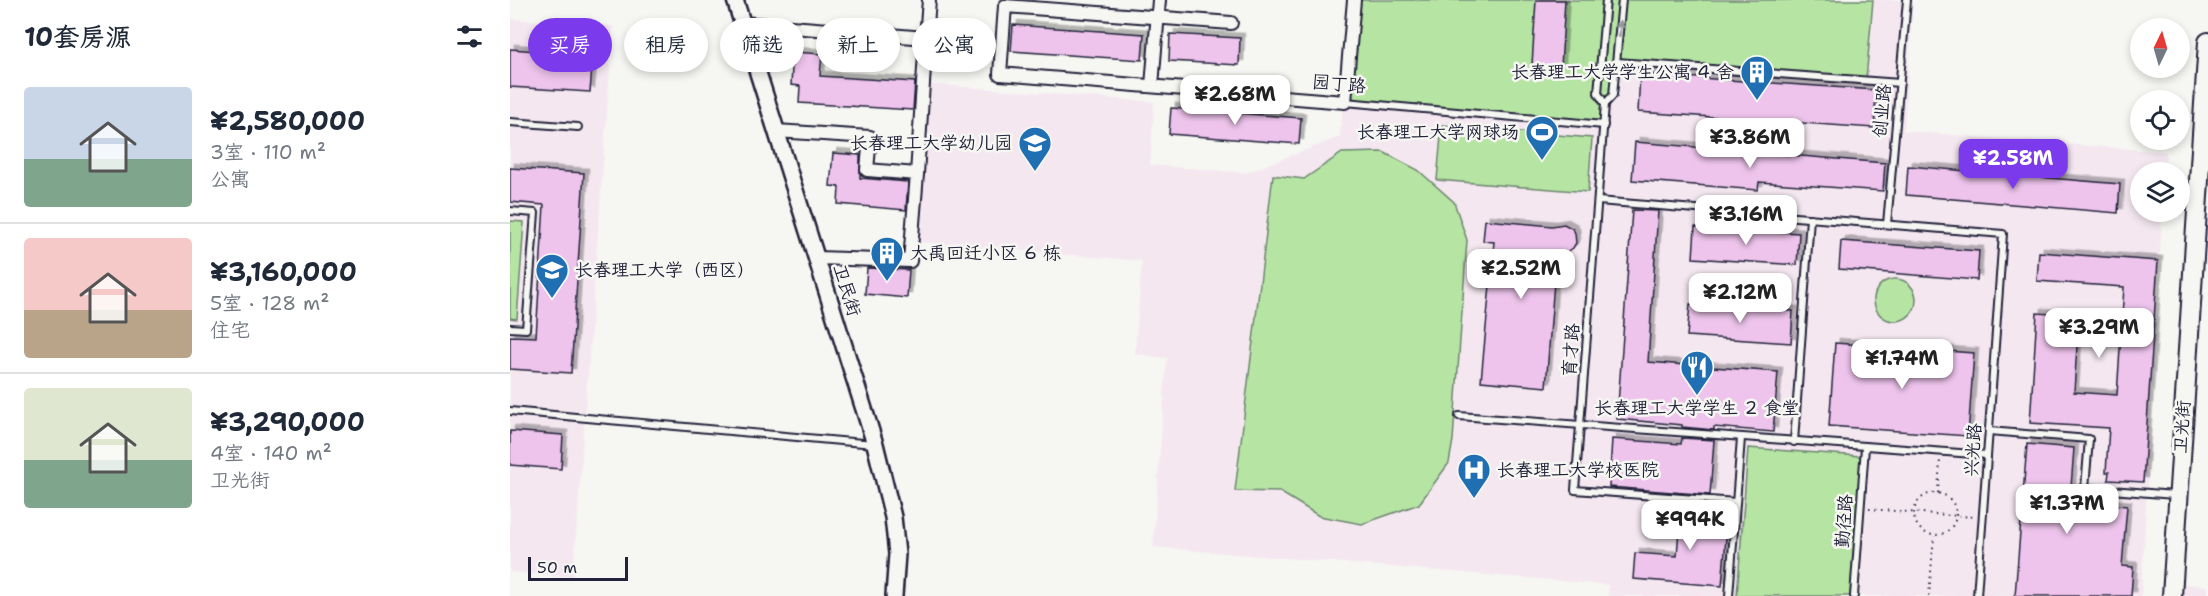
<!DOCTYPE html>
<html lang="zh">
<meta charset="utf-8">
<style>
:root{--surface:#fff;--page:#f2f2f3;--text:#1f2937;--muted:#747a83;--line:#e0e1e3;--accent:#7c3aed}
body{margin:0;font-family:"Shantell Sans","LXGW WenKai TC",sans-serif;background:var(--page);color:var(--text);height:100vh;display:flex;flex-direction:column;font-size:22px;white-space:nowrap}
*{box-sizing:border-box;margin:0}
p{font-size:20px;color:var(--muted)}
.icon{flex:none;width:33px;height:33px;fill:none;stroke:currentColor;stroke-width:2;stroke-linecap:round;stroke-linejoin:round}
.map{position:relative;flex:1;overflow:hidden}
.details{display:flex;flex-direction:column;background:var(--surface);width:510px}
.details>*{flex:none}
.top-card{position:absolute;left:18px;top:18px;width:570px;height:54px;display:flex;gap:12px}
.needle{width:39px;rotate:5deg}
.tools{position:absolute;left:1620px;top:18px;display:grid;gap:12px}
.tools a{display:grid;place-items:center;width:60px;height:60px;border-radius:50%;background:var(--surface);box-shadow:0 3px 9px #0003;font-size:30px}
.scale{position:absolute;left:18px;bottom:15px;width:100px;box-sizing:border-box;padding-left:6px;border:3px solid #22223b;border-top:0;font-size:16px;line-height:21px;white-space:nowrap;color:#22223b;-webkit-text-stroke:4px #f6f6f2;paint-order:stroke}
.price{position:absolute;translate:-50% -51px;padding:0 14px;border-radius:12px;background:#fff;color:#222;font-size:20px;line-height:39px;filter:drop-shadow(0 2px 3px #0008)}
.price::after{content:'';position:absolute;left:50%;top:36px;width:18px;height:14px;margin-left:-9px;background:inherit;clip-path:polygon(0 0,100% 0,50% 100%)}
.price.selected{background:var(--accent);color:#fff}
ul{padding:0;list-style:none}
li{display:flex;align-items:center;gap:18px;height:150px;padding:0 24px}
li+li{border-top:2px solid var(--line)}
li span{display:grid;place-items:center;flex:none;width:168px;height:120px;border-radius:6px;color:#555}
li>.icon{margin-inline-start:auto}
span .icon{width:72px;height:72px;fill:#fffc;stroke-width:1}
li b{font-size:26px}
h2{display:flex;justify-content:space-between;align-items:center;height:72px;padding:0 24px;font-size:26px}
.chip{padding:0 21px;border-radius:27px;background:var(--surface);box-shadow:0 3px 9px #0003;font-size:21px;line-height:54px}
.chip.selected{background:var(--accent);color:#fff}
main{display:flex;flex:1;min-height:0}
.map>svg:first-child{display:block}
.built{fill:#f4e7f0}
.green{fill:#b6e5a3;stroke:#6c846f;stroke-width:1.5}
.building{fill:#eec4ec;stroke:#22223b;stroke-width:1.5;filter:url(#shadow)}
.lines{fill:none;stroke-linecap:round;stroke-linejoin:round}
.service-casing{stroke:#22223b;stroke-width:10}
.minor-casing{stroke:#22223b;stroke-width:16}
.tertiary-casing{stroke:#22223b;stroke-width:20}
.secondary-casing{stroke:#22223b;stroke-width:22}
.path{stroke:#22223b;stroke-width:2;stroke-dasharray:1.5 4.5;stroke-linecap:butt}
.service{stroke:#f6f6f2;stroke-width:6}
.minor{stroke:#f6f6f2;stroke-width:12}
.tertiary{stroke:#f6f6f2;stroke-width:15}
.secondary{stroke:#f6f6f2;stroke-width:18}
.oneway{fill:#9797a0}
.labels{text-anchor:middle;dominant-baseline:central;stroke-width:5;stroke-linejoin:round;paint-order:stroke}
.poi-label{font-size:18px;fill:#22223b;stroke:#f6f6f2;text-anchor:end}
.street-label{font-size:18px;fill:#22223b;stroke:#f6f6f2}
</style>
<main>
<section class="details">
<h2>10套房源<svg class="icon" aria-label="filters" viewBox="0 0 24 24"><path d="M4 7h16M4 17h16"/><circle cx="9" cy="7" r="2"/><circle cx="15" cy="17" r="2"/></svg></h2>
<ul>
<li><span style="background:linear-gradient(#c9d6e8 60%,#7fa58c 0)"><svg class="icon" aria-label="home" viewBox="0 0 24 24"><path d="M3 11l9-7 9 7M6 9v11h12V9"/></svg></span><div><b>¥2,580,000</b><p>3室 · 110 m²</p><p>公寓</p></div></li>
<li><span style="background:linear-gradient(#f6c9c9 60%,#b9a48a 0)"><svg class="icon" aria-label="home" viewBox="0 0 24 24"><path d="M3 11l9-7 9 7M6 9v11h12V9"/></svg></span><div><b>¥3,160,000</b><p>5室 · 128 m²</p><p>住宅</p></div></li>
<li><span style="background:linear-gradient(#dfe7d0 60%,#7fa58c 0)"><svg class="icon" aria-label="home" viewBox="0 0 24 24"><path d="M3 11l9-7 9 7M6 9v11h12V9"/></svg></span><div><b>¥3,290,000</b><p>4室 · 140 m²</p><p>卫光街</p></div></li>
</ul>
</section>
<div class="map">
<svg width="1698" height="596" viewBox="0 0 1698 596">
<defs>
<filter id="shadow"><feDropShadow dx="4.5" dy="-4.5" stdDeviation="0" flood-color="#0004"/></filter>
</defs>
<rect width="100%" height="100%" fill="#f6f6f2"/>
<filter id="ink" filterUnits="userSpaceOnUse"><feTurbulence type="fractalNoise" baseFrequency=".0167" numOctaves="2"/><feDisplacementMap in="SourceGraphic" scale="12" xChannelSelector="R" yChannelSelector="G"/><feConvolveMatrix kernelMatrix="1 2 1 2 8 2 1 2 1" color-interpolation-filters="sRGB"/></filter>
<g filter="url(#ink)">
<g class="built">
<path d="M 841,0 L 1403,0 L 1394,131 L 1656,152 L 1655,172 L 1630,172 L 1630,212 L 1652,212 L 1631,596 L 1098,596 L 1099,585 L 643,547 L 657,358 L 625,354 L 632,261 L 406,242 L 418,84 L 644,102 L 640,165 L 736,173 L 830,137 Z"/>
<path d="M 0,19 L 103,26 L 63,577 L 0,572 Z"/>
<path d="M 1698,186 L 1698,249 L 1694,249 Z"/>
<path d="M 1672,584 L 1698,586 L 1698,596 L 1671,596 Z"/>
</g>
<g class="green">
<path d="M 844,0 L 1363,0 L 1356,80 L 1107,62 L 1103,95 L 1095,104 L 1094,125 L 835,102 Z"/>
<path d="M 932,125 L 1082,138 L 1078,192 L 927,180 Z"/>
<path d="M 873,152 L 908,170 L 944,202 L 957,240 L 943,440 L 939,463 L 909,504 L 852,524 L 809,516 L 770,492 L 725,491 L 763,175 L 794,179 L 832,153 Z"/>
<path d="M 0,221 L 14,222 L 7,319 L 0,318 Z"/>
<circle cx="1385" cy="300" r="21"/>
<path d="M 1238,448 L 1351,456 L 1340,596 L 1227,596 Z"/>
</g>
<g class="building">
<path d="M 1026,0 L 1055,0 L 1051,67 L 1022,65 Z"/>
<path d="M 503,25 L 634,34 L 632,60 L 501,51 Z"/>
<path d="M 660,34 L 730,38 L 729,65 L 659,61 Z"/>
<path d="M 0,49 L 83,55 L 80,92 L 0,87 Z"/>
<path d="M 283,52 L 312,54 L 310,76 L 405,82 L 403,110 L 289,103 L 290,86 L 281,85 Z"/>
<path d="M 1130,74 L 1366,90 L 1364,128 L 1128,112 Z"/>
<path d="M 661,108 L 791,118 L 789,144 L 659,134 Z"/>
<path d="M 1125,142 L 1375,163 L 1373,191 L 1249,182 L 1248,190 L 1122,180 Z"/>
<path d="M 323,153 L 350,155 L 350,178 L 398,182 L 396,210 L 328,204 L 329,187 L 320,186 Z"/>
<path d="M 1398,166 L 1610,184 L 1608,213 L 1396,195 Z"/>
<path d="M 0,168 L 74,173 L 61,373 L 0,369 L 0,336 L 26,337 L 34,205 L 0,202 Z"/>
<path d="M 1122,210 L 1148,211 L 1138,362 L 1268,372 L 1263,432 L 1204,427 L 1204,430 L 1172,427 L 1172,425 L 1107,419 Z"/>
<path d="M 975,220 L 1042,226 L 1054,224 L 1063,229 L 1065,233 L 1066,243 L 1063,248 L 1054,254 L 1046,255 L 1036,387 L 971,381 L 984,242 L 973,241 Z"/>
<path d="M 1185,227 L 1289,233 L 1287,265 L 1183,258 Z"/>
<path d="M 1331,241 L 1469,251 L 1467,280 L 1329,269 Z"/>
<path d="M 1529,252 L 1648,261 L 1633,482 L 1598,480 L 1599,472 L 1596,472 L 1599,428 L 1520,423 L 1527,313 L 1569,316 L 1564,392 L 1607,395 L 1614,287 L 1527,281 Z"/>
<path d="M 357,268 L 399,270 L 397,298 L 355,294 Z"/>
<path d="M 1180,304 L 1283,311 L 1281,343 L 1177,336 Z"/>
<path d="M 1325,343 L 1464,353 L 1458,436 L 1319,426 Z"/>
<path d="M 0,431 L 53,435 L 51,469 L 0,465 Z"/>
<path d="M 1172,438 L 1204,440 L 1200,495 L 1099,487 L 1102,439 L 1171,444 Z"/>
<path d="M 1517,444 L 1564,448 L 1560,501 L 1617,506 L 1612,566 L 1623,567 L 1621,596 L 1505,596 Z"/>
<path d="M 1171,503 L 1199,505 L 1199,512 L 1218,513 L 1212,586 L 1123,579 L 1125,553 L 1167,556 Z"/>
</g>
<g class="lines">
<defs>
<g id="service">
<path d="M 1096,0 L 1088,93 L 1095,104 L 1103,95 L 1112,0"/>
<path d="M 1107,62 L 1390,83"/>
<path d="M 835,102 L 1094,125"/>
<path d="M 1095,104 L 1065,490 L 1226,502"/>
<path d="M 0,122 L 68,127"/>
<path d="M 1088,201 L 1493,234 L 1467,596"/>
<path d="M 0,211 L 25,213 L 16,329 L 0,328"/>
<path d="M 1377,224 L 1397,0"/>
<path d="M 0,411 L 364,444"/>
<path d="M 949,416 L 1477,455"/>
<path d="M 1479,431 L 1579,439 L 1575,488 L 1665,495"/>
<path d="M 1284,442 L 1300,218"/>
<path d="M 1219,596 L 1231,438"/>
<path d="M 1344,596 L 1355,447"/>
</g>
<g id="minor">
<path d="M 232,23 L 416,38 L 419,0"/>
<path d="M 721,23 L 495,6 L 490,74 L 835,102 L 844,0"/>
<path d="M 642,86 L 649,0"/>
<path d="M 266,131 L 360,137 L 357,170 L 407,174 L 400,261 L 307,258"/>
<path d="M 407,174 L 416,38"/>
</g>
<path id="tertiary" d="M 225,0 L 365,444 L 383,517 L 387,554 L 384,596"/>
<path id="secondary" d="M 1662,596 L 1698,42"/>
</defs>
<use href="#service" class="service-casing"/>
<use href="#minor" class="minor-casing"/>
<use href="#tertiary" class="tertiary-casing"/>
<use href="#secondary" class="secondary-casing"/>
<g class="path">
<circle cx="1425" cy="514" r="21"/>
<path d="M 1428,493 L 1430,460"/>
<path d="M 1359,509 L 1464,517"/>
<path d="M 1419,596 L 1424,536"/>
</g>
<use href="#service" class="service"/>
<use href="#minor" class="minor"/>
<use href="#tertiary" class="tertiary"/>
<use href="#secondary" class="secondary"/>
</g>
<defs><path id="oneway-solid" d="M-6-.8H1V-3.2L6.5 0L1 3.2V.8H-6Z" transform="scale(1.5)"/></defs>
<use class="oneway" href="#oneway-solid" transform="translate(1110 29) rotate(-85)"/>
</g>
<defs>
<symbol id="building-pin" viewBox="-11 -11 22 30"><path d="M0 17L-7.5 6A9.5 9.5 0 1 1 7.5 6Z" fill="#1f6fb2" stroke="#f6f6f2"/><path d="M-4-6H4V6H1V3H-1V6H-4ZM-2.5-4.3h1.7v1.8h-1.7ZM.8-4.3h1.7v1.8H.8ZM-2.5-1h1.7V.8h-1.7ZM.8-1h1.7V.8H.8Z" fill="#fff"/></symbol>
<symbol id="stadium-pin" viewBox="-11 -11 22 30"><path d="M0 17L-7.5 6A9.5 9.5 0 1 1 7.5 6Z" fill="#1f6fb2" stroke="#f6f6f2"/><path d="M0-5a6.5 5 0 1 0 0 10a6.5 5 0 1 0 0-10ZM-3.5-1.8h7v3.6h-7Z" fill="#fff"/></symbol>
<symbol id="school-pin" viewBox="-11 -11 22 30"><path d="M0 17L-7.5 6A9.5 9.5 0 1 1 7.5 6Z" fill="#1f6fb2" stroke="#f6f6f2"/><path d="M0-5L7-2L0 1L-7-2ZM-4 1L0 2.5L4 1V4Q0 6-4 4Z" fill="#fff"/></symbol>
<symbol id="university-pin" viewBox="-11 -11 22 30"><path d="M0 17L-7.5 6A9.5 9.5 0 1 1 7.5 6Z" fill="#1f6fb2" stroke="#f6f6f2"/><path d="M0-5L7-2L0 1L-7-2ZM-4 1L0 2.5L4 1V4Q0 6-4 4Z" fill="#fff"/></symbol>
<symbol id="restaurant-pin" viewBox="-11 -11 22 30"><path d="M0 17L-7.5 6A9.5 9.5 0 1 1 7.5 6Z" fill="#1f6fb2" stroke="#f6f6f2"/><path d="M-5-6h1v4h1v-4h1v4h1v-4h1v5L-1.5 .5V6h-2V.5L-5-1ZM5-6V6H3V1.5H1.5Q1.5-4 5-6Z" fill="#fff"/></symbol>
<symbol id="hospital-pin" viewBox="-11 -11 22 30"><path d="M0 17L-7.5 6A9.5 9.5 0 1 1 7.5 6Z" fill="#1f6fb2" stroke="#f6f6f2"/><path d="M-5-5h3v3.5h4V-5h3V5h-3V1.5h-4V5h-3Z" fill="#fff"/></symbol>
</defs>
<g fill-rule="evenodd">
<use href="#building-pin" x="1228" y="53" width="38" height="52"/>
<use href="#stadium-pin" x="1013" y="113" width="38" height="52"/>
<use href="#school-pin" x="506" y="124" width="38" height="52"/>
<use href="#building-pin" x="358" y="234" width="38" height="52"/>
<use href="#university-pin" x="23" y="251" width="38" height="52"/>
<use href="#restaurant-pin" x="1168" y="348" width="38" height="52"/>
<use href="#hospital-pin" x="945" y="451" width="38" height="52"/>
</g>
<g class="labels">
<g class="poi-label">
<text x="1224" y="72">长春理工大学学生公寓 4 舍</text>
<text x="1009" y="132">长春理工大学网球场</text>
<text x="502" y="143">长春理工大学幼儿园</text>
<text x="400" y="253" text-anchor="start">大禹回迁小区 6 栋</text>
<text x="65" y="270" text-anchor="start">长春理工大学（西区）</text>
<text x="1187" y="408" text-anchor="middle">长春理工大学学生 2 食堂</text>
<text x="987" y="470" text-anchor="start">长春理工大学校医院</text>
</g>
<g class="street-label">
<text transform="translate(829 84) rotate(5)">园丁路</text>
<text transform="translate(1372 111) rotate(-85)">创业路</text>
<text transform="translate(337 290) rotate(73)">卫民街</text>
<text transform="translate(1061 350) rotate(-86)">育才路</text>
<text transform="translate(1672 427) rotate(-86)">卫光街</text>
<text transform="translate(1463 450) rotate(-86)">兴光路</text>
<text transform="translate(1334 521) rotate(-86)">勤径路</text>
</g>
</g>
</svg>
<div class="tools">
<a><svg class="needle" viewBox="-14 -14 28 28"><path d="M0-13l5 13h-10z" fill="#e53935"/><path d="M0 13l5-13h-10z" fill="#747a83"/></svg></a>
<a><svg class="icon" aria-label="locate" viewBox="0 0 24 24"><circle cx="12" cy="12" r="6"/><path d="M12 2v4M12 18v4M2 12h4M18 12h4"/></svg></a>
<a><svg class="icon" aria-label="layers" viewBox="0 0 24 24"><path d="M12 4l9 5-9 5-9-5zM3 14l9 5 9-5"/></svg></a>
</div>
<div class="scale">50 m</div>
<b class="price" style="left:725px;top:126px">¥2.68M</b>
<b class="price" style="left:1240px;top:169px">¥3.86M</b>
<b class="price selected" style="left:1503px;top:190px">¥2.58M</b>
<b class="price" style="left:1236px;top:246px">¥3.16M</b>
<b class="price" style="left:1011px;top:300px">¥2.52M</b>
<b class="price" style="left:1230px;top:324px">¥2.12M</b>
<b class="price" style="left:1589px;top:359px">¥3.29M</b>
<b class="price" style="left:1392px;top:390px">¥1.74M</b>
<b class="price" style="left:1557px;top:535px">¥1.37M</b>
<b class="price" style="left:1180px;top:551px">¥994K</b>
<div class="top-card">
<a class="chip selected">买房</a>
<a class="chip">租房</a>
<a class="chip">筛选</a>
<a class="chip">新上</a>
<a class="chip">公寓</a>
</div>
</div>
</main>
